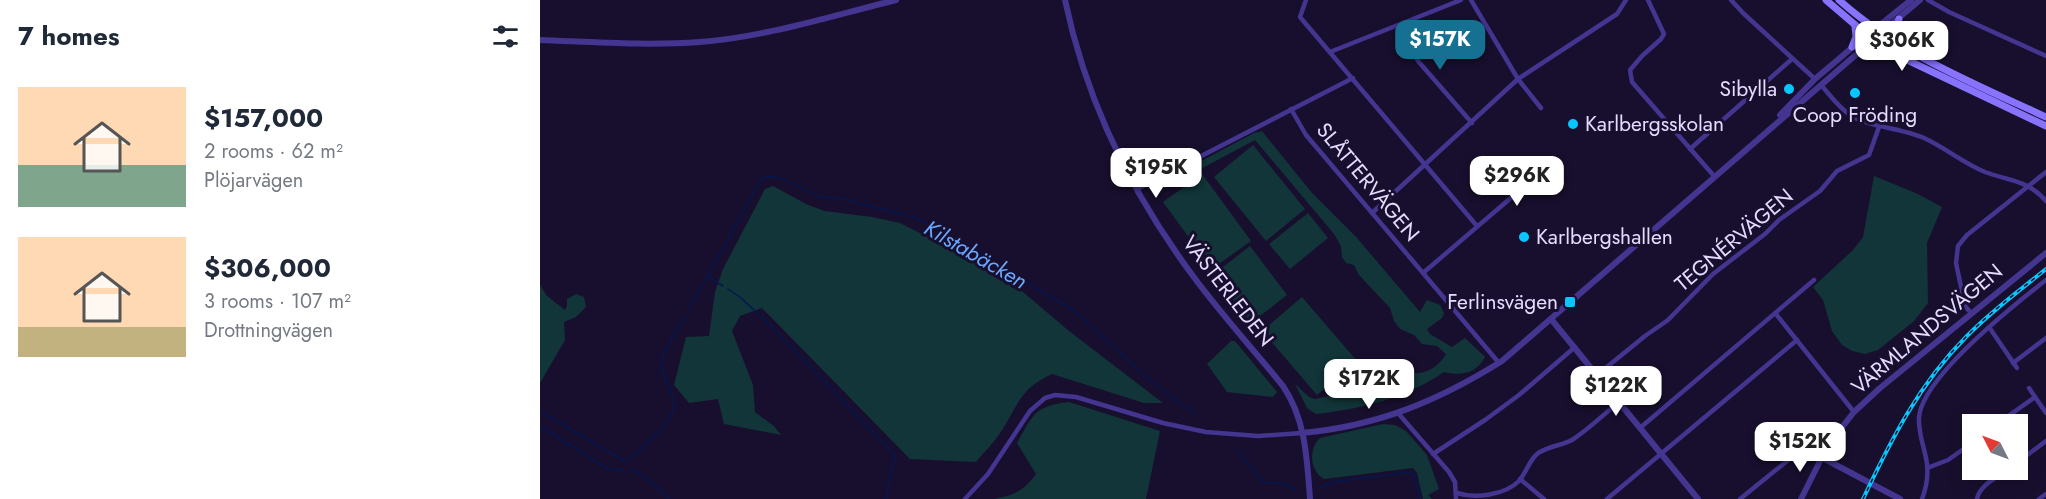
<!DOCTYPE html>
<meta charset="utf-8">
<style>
:root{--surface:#fff;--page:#f2f2f3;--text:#1f2937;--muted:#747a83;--accent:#157091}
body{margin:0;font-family:Jost,sans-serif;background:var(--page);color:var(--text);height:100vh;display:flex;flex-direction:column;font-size:22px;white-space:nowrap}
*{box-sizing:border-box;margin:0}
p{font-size:20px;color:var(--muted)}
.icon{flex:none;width:33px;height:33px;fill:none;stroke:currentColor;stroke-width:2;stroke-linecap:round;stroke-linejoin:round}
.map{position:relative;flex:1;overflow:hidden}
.details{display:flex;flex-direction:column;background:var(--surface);width:540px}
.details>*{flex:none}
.needle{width:39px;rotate:312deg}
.controls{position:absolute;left:1422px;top:414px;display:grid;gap:12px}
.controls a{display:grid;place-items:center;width:66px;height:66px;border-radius:0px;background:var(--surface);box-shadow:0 3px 15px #0003;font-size:30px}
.price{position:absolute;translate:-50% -51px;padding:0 14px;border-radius:12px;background:#fff;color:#222;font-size:20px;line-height:39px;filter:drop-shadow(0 2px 3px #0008)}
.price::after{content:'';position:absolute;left:50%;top:36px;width:18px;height:14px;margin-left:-9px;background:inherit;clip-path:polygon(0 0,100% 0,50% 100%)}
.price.current{background:var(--accent);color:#fff}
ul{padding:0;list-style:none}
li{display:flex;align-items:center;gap:18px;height:150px;padding:0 18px}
li span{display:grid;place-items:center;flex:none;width:168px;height:120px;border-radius:0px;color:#555}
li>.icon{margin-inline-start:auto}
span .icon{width:72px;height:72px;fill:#fffc;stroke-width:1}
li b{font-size:26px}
h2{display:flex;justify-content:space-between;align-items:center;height:72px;padding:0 18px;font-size:26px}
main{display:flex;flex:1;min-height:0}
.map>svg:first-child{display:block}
.green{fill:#113538}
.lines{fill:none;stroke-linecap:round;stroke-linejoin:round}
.stream{stroke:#051750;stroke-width:1.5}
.minor{stroke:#443591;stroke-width:4.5}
.tertiary{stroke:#443591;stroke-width:6}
.secondary{stroke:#8873ff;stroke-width:7}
.rail-casing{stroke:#08c7ff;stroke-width:4}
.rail{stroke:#180f2e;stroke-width:1.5;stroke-dasharray:4.5;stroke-linecap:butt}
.poi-dot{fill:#08c7ff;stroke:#180f2e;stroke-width:2}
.labels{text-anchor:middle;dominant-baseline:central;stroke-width:6;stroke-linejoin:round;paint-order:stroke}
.poi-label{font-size:21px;fill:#e4dcff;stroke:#180f2e;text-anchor:end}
.street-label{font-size:21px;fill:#e4dcff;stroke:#180f2e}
.water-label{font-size:22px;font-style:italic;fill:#6aa7ff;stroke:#180f2e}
</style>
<main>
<section class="details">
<h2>7 homes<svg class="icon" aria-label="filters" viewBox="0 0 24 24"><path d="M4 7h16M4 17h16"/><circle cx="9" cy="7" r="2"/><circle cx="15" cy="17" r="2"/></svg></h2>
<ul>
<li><span style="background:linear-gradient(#ffd9b3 65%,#7fa58c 0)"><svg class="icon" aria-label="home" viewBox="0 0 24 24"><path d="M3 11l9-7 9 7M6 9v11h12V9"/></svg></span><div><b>$157,000</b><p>2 rooms · 62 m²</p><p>Plöjarvägen</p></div></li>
<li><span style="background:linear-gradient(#ffd9b3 75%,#c2b280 0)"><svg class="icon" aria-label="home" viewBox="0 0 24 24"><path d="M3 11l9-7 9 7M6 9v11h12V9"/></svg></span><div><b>$306,000</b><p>3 rooms · 107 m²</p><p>Drottningvägen</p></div></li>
</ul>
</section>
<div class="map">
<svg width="1506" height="499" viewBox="0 0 1506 499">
<rect width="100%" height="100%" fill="#180f2e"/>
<g class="green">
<path d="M 722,131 L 772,193 L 817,238 L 880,312 L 887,300 L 900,305 L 904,313 L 902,318 L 887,329 L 890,334 L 912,347 L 925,338 L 945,357 C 936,374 921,376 904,372 C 867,398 821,409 776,414 L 767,408 L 755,384 L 769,397 L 775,399 L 832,386 L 848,388 L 871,372 C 886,376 899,366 906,354 L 897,346 L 882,344 L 874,335 L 860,329 L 854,321 L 850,308 L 819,275 L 814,265 L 806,263 L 802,257 L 801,246 L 794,234 L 715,140 L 625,188 L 621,187 L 620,183 L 714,133 Z"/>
<path d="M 713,145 L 765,209 L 726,241 L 674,177 Z"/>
<path d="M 662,174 L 711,241 L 672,269 L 623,202 Z"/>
<path d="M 1334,176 L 1378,194 L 1402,207 L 1387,243 L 1388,303 L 1374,321 L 1338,350 L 1325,354 L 1312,351 L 1302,345 L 1292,331 L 1283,300 L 1273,287 L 1313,250 L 1323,237 Z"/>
<path d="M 233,186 L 268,205 L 285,211 L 332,217 L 360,223 L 463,275 L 529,331 L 623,403 L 604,403 L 512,374 C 478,390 479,405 460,433 C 453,444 444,452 436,462 L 370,459 L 222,308 L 200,316 L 192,331 L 213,385 L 215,412 L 234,426 L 241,435 L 184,424 L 178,399 L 149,403 L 134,385 L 146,337 L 169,336 L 175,292 L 183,269 L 225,189 Z"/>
<path d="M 768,213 L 788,238 L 750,269 L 729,244 Z"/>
<path d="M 710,246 L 747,295 L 711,323 L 674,274 Z"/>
<path d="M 0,285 L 7,296 L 25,310 L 27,306 L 27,299 L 36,294 L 44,297 L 46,307 L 36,317 L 24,322 L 25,340 L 0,383 Z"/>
<path d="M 762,297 L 817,361 L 777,395 L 722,331 Z"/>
<path d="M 691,341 L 695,341 L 737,392 L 733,397 L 687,392 L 667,364 Z"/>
<path d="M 529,402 L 620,431 L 606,499 L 454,499 C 474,495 484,491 496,474 L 477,443 C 493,415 494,406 529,402 Z"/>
<path d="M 843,424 L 855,425 L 866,431 L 887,455 L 899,489 L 888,495 L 892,499 L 883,499 L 877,473 L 873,468 L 784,479 C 770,471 768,449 780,438 Z"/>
</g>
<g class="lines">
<g class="stream">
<path d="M 169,277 L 183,286"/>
<path d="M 188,289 L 200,297 L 228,323 L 355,455 L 346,499"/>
<path d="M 149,310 L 221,179 C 240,170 261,191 279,196 C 294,200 308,197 322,204 L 373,217 L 440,250 L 447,259 L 471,270 L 494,287 L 535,311 L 614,384 L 656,414"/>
<path d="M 0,411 L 74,455 L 85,461 L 89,460 C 100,450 129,424 133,411 C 138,395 120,378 121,362 C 122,351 139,327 145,317"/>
<path d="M 0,426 L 65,467 L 76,470 L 84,470"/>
<path d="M 697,450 L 722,482 L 742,483 L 756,490"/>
<path d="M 89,470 C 105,472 117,488 129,499"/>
<path d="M 779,488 L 793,482 L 871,472 L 875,476 L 880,499"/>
</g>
<g class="minor">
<path d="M 766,0 L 760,17 L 937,226"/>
<path d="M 931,0 L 978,79 L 1001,108"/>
<path d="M 1108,0 L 1124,34 L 1121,39 L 1102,56 L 1090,70 L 1092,82 L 1174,176"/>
<path d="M 1191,0 L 1203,13 L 1275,79"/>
<path d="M 1388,0 L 1409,12 L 1506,56"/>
<path d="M 859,26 L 878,61 L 932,123"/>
<path d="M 790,52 L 921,0"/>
<path d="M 1281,85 C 1290,95 1298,107 1310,115 C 1327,127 1363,128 1384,138 C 1406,148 1423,163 1445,172 C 1469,181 1488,180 1506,201"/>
<path d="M 751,109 L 766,135 L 883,273 L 993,179 L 1008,173"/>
<path d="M 1150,149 L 1252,59"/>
<path d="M 597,189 L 813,78"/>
<path d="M 832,213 L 978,79 L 1077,14 L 1086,0"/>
<path d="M 883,273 L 959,363"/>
<path d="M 1431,313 L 1425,306 L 1416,263 L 1418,246 L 1427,235 L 1506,172"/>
<path d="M 1236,314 L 1314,412"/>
<path d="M 1449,327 L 1477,368"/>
<path d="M 1473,363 L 1506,338"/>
<path d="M 1057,375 L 1105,336 L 1128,320 L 1173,274 L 1225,234 L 1239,220 L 1280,191 L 1297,171 L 1329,155 L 1340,124"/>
<path d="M 1489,388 L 1506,413"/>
<path d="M 858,413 L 909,472 L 915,482 L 916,499"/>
<path d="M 1457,424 L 1495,397"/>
<path d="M 1100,428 L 1274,280"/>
<path d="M 893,454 L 945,420 L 979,395 L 1035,347"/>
<path d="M 1478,462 L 1506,441"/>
<path d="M 1387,468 L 1408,460 L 1432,443"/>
<path d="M 980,479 L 1004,499"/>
<path d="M 917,493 C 935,499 965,495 979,481 C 986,473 989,461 997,454 C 1007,446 1021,446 1032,440 C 1049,429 1064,414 1079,402"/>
<path d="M 425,499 L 448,474 L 490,411 L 505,398 L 515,395 L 536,397 L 623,423 L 666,432 L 718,436 L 762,433"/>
<path d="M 1067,499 L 1257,340"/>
<path d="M 1200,499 L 1278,436"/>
<path d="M 1382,499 C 1387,486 1389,472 1386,458 C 1383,444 1378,431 1379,417 C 1383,377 1474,305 1506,280"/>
<path d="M 1437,499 C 1439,486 1457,477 1467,470"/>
<path d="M 1499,499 L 1506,494"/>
</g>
<g class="tertiary">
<path d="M 525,0 C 546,100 592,194 653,276 C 681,314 713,349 743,386 C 766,420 767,460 770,499"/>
<path d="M 1336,28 L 1371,0"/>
<path d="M 1342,32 L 1380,0"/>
<path d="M 0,40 C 53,42 107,46 160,42 C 226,37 291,16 356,0"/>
<path d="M 1240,115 L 1275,79 L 1327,35"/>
<path d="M 1011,319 L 1158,499"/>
<path d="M 762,433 C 838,426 898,401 962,361 L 1333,40"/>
<path d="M 1281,457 L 1360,499"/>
<path d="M 1261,499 L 1288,445 L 1314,412 L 1340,388 L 1506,253"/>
</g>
<g class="secondary">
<path d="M 1286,0 L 1327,35 L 1361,57 L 1506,126"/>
<path d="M 1299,0 C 1358,53 1435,84 1506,117"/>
<path d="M 1359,19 L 1355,31 L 1361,42"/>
<path d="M 1312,47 L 1316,37 L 1315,26"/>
</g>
<defs>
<path id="rail" d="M 1323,499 C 1351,440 1379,384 1426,337 C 1450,312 1479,291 1506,269"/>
</defs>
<use href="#rail" class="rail-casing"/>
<use href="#rail" class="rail"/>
</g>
<g class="poi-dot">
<circle cx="1249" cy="89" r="6"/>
<circle cx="1315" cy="93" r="6"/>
<circle cx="1033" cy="124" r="6"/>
<circle cx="984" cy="237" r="6"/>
<rect x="1024" y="296" width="12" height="12" rx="3"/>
</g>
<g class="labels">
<g class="poi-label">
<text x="1237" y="89">Sibylla</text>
<text x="1315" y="115" text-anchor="middle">Coop Fröding</text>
<text x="1045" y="124" text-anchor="start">Karlbergsskolan</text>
<text x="996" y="237" text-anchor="start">Karlbergshallen</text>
<text x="1018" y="302">Ferlinsvägen</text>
</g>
<g class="street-label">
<text transform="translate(828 182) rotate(50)">SLÅTTERVÄGEN</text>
<text transform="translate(1194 240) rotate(-40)">TEGNÉRVÄGEN</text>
<text transform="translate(688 291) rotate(52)">VÄSTERLEDEN</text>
<text transform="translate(1387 329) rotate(-40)">VÄRMLANDSVÄGEN</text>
</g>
<g class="water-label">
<text transform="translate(436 254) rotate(30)">Kilstabäcken</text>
</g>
</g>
</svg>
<div class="controls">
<a><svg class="needle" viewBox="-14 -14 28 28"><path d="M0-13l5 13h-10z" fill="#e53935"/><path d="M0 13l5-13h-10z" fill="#747a83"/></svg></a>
</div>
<b class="price current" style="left:900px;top:71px">$157K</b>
<b class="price" style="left:1362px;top:72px">$306K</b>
<b class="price" style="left:616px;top:199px">$195K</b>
<b class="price" style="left:977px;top:207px">$296K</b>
<b class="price" style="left:829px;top:410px">$172K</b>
<b class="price" style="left:1076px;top:417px">$122K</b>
<b class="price" style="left:1260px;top:473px">$152K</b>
</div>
</main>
